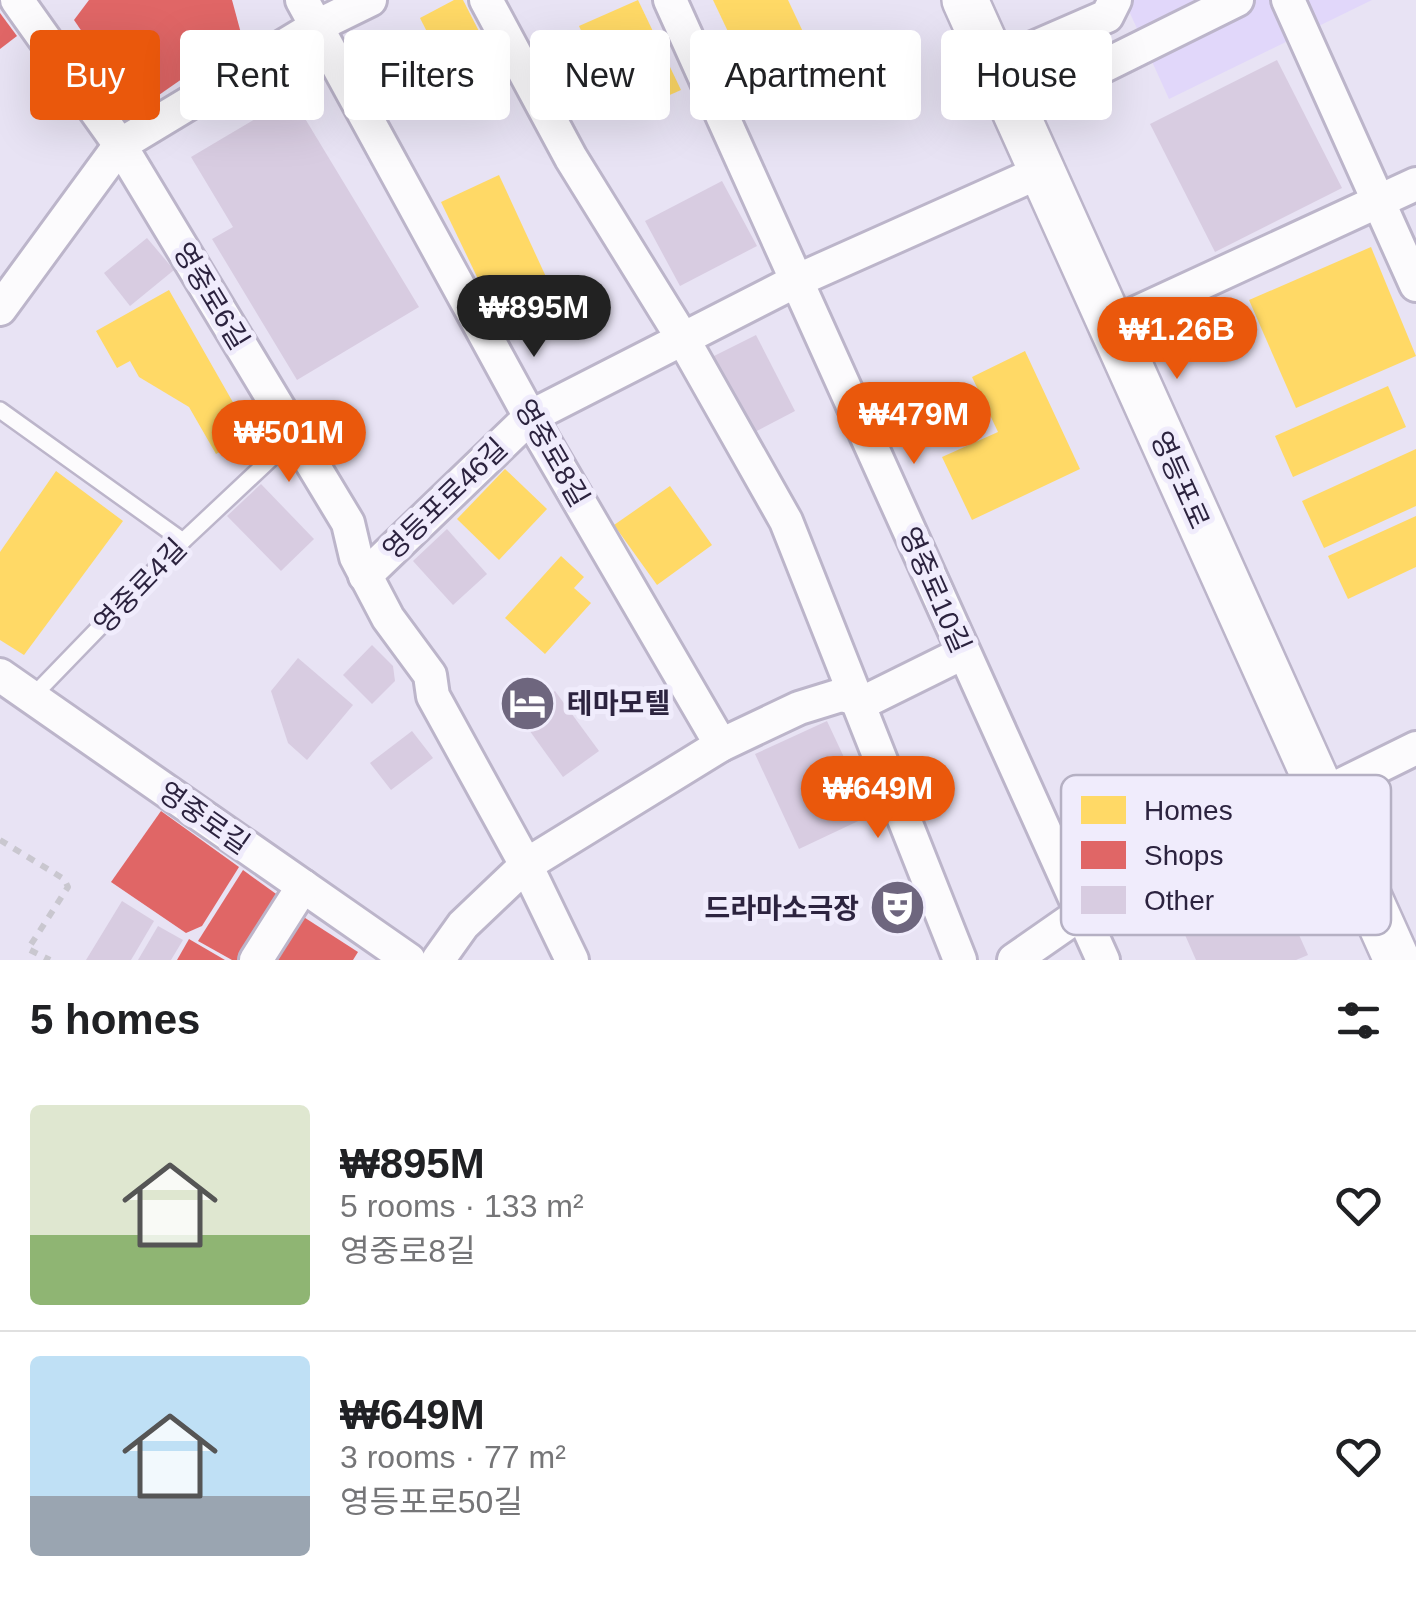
<!DOCTYPE html>
<meta charset="utf-8">
<style>
:root{--surface:#fff;--page:#f2f2f2;--text:#202124;--muted:#757577;--line:#e0e0e0;--accent:#ea580c}
body{margin:0;font-family:Arial,"Noto Sans KR",sans-serif;background:var(--page);color:var(--text);height:100vh;display:flex;flex-direction:column;font-size:38px;white-space:nowrap}
*{box-sizing:border-box;margin:0}
p{font-size:32px;color:var(--muted)}
.icon{flex:none;width:55px;height:55px;fill:none;stroke:currentColor;stroke-width:2;stroke-linecap:round;stroke-linejoin:round}
.map{position:relative;height:960px;overflow:hidden}
.sheet{display:flex;flex-direction:column;background:var(--surface);flex:1}
.sheet>*{flex:none}
.hud{position:absolute;left:30px;top:30px;width:1358px;height:90px;display:flex;gap:20px}
.price{position:absolute;translate:-50% -85px;padding:0 22px;border-radius:35px;background:var(--accent);color:#fff;font-size:32px;line-height:65px;filter:drop-shadow(0 2px 5px #0008)}
.price::after{content:'';position:absolute;left:50%;top:60px;width:30px;height:22px;margin-left:-15px;background:inherit;clip-path:polygon(0 0,100% 0,50% 100%)}
.price.on{background:#222;color:#fff}
ul{padding:0;list-style:none}
li{display:flex;align-items:center;gap:30px;height:250px;padding:0 30px}
li+li{border-top:2px solid var(--line)}
li span{display:grid;place-items:center;flex:none;width:280px;height:200px;border-radius:10px;color:#555}
li>.icon{margin-inline-start:auto}
span .icon{width:120px;height:120px;fill:#fffc;stroke-width:1}
li b{font-size:42px}
h2{display:flex;justify-content:space-between;align-items:center;height:120px;padding:0 30px;font-size:42px}
.tag{padding:0 35px;border-radius:10px;background:var(--surface);box-shadow:0 10px 40px #0002;font-size:35px;line-height:90px}
.tag.on{background:var(--accent);color:#fff}
.map>svg:first-child{display:block}
.built{fill:#e1d7fa}
.homes{fill:#ffd966}
.shops{fill:#e06666}
.building{fill:#d8cce1}
.lines{fill:none;stroke-linecap:round;stroke-linejoin:round}
.lane-casing{stroke:#bcb5ca;stroke-width:20}
.street-casing{stroke:#bcb5ca;stroke-width:38}
.secondary-casing{stroke:#bcb5ca;stroke-width:50}
.path{stroke:#c9c7cf;stroke-width:6;stroke-dasharray:8 8;stroke-linecap:butt}
.lane{stroke:#fcfbfd;stroke-width:15}
.street{stroke:#fcfbfd;stroke-width:32}
.secondary{stroke:#fcfbfd;stroke-width:45}
.labels{text-anchor:middle;dominant-baseline:central;stroke-width:10;stroke-linejoin:round;paint-order:stroke}
.street-label{font-size:28px;fill:#2c233f;stroke:#f0ecfc}
.poi-label{font-size:28px;font-weight:bold;fill:#2c233f;stroke:#f0ecfc;text-anchor:start}
.key{fill:#f0ecfc;stroke:#b5b0c3;stroke-width:2.5}
.key-label{font-size:28px;fill:#2c233f}
</style>
<div class="map">
<svg width="1416" height="960" viewBox="0 0 1416 960">
<rect width="100%" height="100%" fill="#e8e3f4"/>
<path class="built" d="M 1124,0 L 1372,0 L 1169,99 Z"/>
<g class="homes">
<path d="M 454,0 L 463,0 L 506,84 L 464,105 L 420,18 Z"/>
<path d="M 638,0 L 681,90 L 620,117 L 579,26 Z"/>
<path d="M 713,0 L 788,0 L 812,51 L 751,80 Z"/>
<path d="M 499,175 L 547,279 L 491,306 L 441,202 Z"/>
<path d="M 1371,247 L 1416,356 L 1296,408 L 1249,300 Z"/>
<path d="M 169,290 L 251,434 L 216,454 L 189,407 L 139,377 L 130,361 L 117,368 L 96,331 Z"/>
<path d="M 1025,351 L 1080,469 L 972,520 L 942,457 L 998,432 L 972,377 Z"/>
<path d="M 1388,386 L 1406,427 L 1293,477 L 1275,436 Z"/>
<path d="M 1416,449 L 1416,506 L 1324,548 L 1302,501 Z"/>
<path d="M 505,469 L 547,509 L 499,560 L 457,519 Z"/>
<path d="M 56,471 L 123,521 L 24,655 L 0,640 L 0,552 Z"/>
<path d="M 670,486 L 712,545 L 657,585 L 614,525 Z"/>
<path d="M 1416,516 L 1416,567 L 1348,599 L 1328,556 Z"/>
<path d="M 561,556 L 584,577 L 574,588 L 591,603 L 545,654 L 505,618 Z"/>
</g>
<g class="shops">
<path d="M 89,0 L 232,0 L 242,37 L 136,111 L 74,20 Z"/>
<path d="M 0,13 L 17,36 L 0,49 Z"/>
<path d="M 161,811 L 239,867 L 202,926 L 186,933 L 111,882 Z"/>
<path d="M 243,870 L 279,896 L 238,960 L 232,960 L 198,941 Z"/>
<path d="M 299,914 L 358,952 L 353,960 L 272,960 Z"/>
<path d="M 189,939 L 225,960 L 177,960 Z"/>
</g>
<g class="building">
<path d="M 1277,60 L 1342,188 L 1215,252 L 1150,124 Z"/>
<path d="M 292,97 L 419,307 L 297,380 L 212,239 L 233,227 L 191,157 Z"/>
<path d="M 722,181 L 757,246 L 680,286 L 645,221 Z"/>
<path d="M 147,238 L 174,270 L 130,306 L 104,273 Z"/>
<path d="M 756,335 L 795,411 L 751,434 L 712,357 Z"/>
<path d="M 261,484 L 314,539 L 281,571 L 227,516 Z"/>
<path d="M 447,529 L 487,574 L 453,605 L 413,561 Z"/>
<path d="M 372,645 L 393,666 L 395,681 L 372,704 L 343,675 Z"/>
<path d="M 298,658 L 353,705 L 307,760 L 288,743 L 271,691 Z"/>
<path d="M 555,691 L 599,751 L 563,777 L 519,716 Z"/>
<path d="M 827,721 L 871,815 L 799,849 L 755,754 Z"/>
<path d="M 412,731 L 433,758 L 391,790 L 370,763 Z"/>
<path d="M 1266,861 L 1308,955 L 1296,960 L 1196,960 L 1171,903 Z"/>
<path d="M 122,901 L 154,921 L 131,960 L 86,960 Z"/>
<path d="M 158,926 L 183,940 L 171,960 L 138,960 Z"/>
</g>
<g class="lines">
<defs>
<g id="lane">
<path d="M 0,410 L 183,541"/>
<path d="M 32,697 L 183,541 L 295,436"/>
</g>
<g id="street">
<path d="M 17,0 L 120,145 L 348,523 L 356,557 L 388,618 L 430,675 L 433,696 L 526,865 L 572,960"/>
<path d="M 302,0 L 530,417 L 721,745"/>
<path d="M 486,0 L 571,158 L 683,339 L 786,521 L 960,960"/>
<path d="M 670,0 L 1103,960"/>
<path d="M 1288,0 L 1416,285"/>
<path d="M 994,65 L 1107,16 L 1115,0"/>
<path d="M 1015,110 L 1237,0"/>
<path d="M 0,309 L 120,145 L 317,26 L 370,0"/>
<path d="M 1110,325 L 1416,184"/>
<path d="M 365,576 L 530,417 L 796,281 L 1042,171"/>
<path d="M 0,675 L 409,960"/>
<path d="M 256,960 L 303,886"/>
<path d="M 438,960 L 463,925 L 526,865 L 721,745 L 799,708 L 841,695 L 866,701 L 963,653"/>
<path d="M 1014,960 L 1080,914 L 1416,748"/>
</g>
<path id="secondary" d="M 965,0 L 1397,960"/>
</defs>
<use href="#lane" class="lane-casing"/>
<use href="#street" class="street-casing"/>
<use href="#secondary" class="secondary-casing"/>
<path class="path" d="M 0,840 L 64,879 L 68,887 L 28,949 L 50,960"/>
<use href="#lane" class="lane"/>
<use href="#street" class="street"/>
<use href="#secondary" class="secondary"/>
</g>
<defs>
<symbol id="hotel-disc" viewBox="-11 -11 22 22"><circle r="9.5" fill="#6e667e" stroke="#f0ecfc"/><path d="M-6-4.5h1.5V1H6V5H4.5V3h-9V5H-6ZM-4 0a1.8 1.8 0 1 1 3.6 0ZM.5 0V-2.5h3Q6-2.5 6 0Z" fill="#fff"/></symbol>
<symbol id="theatre-disc" viewBox="-11 -11 22 22"><circle r="9.5" fill="#6e667e" stroke="#f0ecfc"/><path d="M-5-5.5Q0-4 5-5.5V0Q5 5 0 6Q-5 5-5 0ZM-3.3-2.5H-1v1.5H-3.3ZM1-2.5H3.3v1.5H1ZM-2.8 1Q0 5.5 2.8 1Z" fill="#fff"/></symbol>
</defs>
<g fill-rule="evenodd">
<use href="#hotel-disc" x="496" y="672" width="63" height="63"/>
<use href="#theatre-disc" x="866" y="876" width="63" height="63"/>
</g>
<g class="labels">
<g class="street-label">
<text transform="translate(211 296) rotate(59)">영중로6길</text>
<text transform="translate(552 453) rotate(60)">영중로8길</text>
<text transform="translate(1180 480) rotate(66)">영등포로</text>
<text transform="translate(445 499) rotate(-44)">영등포로46길</text>
<text transform="translate(140 586) rotate(-46)">영중로4길</text>
<text transform="translate(935 590) rotate(66)">영중로10길</text>
<text transform="translate(204 818) rotate(35)">영중로길</text>
</g>
<g class="poi-label">
<text x="567" y="703">테마모텔</text>
<text x="859" y="908" text-anchor="end">드라마소극장</text>
</g>
</g>
<rect x="1061" y="775" width="330" height="160" rx="15" class="key"/>
<rect x="1081" y="796" width="45" height="28" fill="#ffd966"/>
<rect x="1081" y="841" width="45" height="28" fill="#e06666"/>
<rect x="1081" y="886" width="45" height="28" fill="#d8cce1"/>
<g class="key-label">
<text x="1144" y="820">Homes</text>
<text x="1144" y="865">Shops</text>
<text x="1144" y="910">Other</text>
</g>
</svg>
<b class="price on" style="left:534px;top:360px">₩895M</b>
<b class="price" style="left:1177px;top:382px">₩1.26B</b>
<b class="price" style="left:914px;top:467px">₩479M</b>
<b class="price" style="left:289px;top:485px">₩501M</b>
<b class="price" style="left:878px;top:841px">₩649M</b>
<div class="hud">
<a class="tag on">Buy</a>
<a class="tag">Rent</a>
<a class="tag">Filters</a>
<a class="tag">New</a>
<a class="tag">Apartment</a>
<a class="tag">House</a>
</div>
</div>
<section class="sheet">
<h2>5 homes<svg class="icon" aria-label="filters" viewBox="0 0 24 24"><path d="M4 7h16M4 17h16"/><circle cx="9" cy="7" r="2"/><circle cx="15" cy="17" r="2"/></svg></h2>
<ul>
<li><span style="background:linear-gradient(#dfe7d0 65%,#8fb573 0)"><svg class="icon" aria-label="home" viewBox="0 0 24 24"><path d="M3 11l9-7 9 7M6 9v11h12V9"/></svg></span><div><b>₩895M</b><p>5 rooms · 133 m²</p><p>영중로8길</p></div><svg class="icon" aria-label="heart" viewBox="0 0 24 24"><path d="M12 20l-8-8c-3-5 5-10 8-4 3-6 11-1 8 4z"/></svg></li>
<li><span style="background:linear-gradient(#bfe0f5 70%,#9aa5b1 0)"><svg class="icon" aria-label="home" viewBox="0 0 24 24"><path d="M3 11l9-7 9 7M6 9v11h12V9"/></svg></span><div><b>₩649M</b><p>3 rooms · 77 m²</p><p>영등포로50길</p></div><svg class="icon" aria-label="heart" viewBox="0 0 24 24"><path d="M12 20l-8-8c-3-5 5-10 8-4 3-6 11-1 8 4z"/></svg></li>
</ul>
</section>
